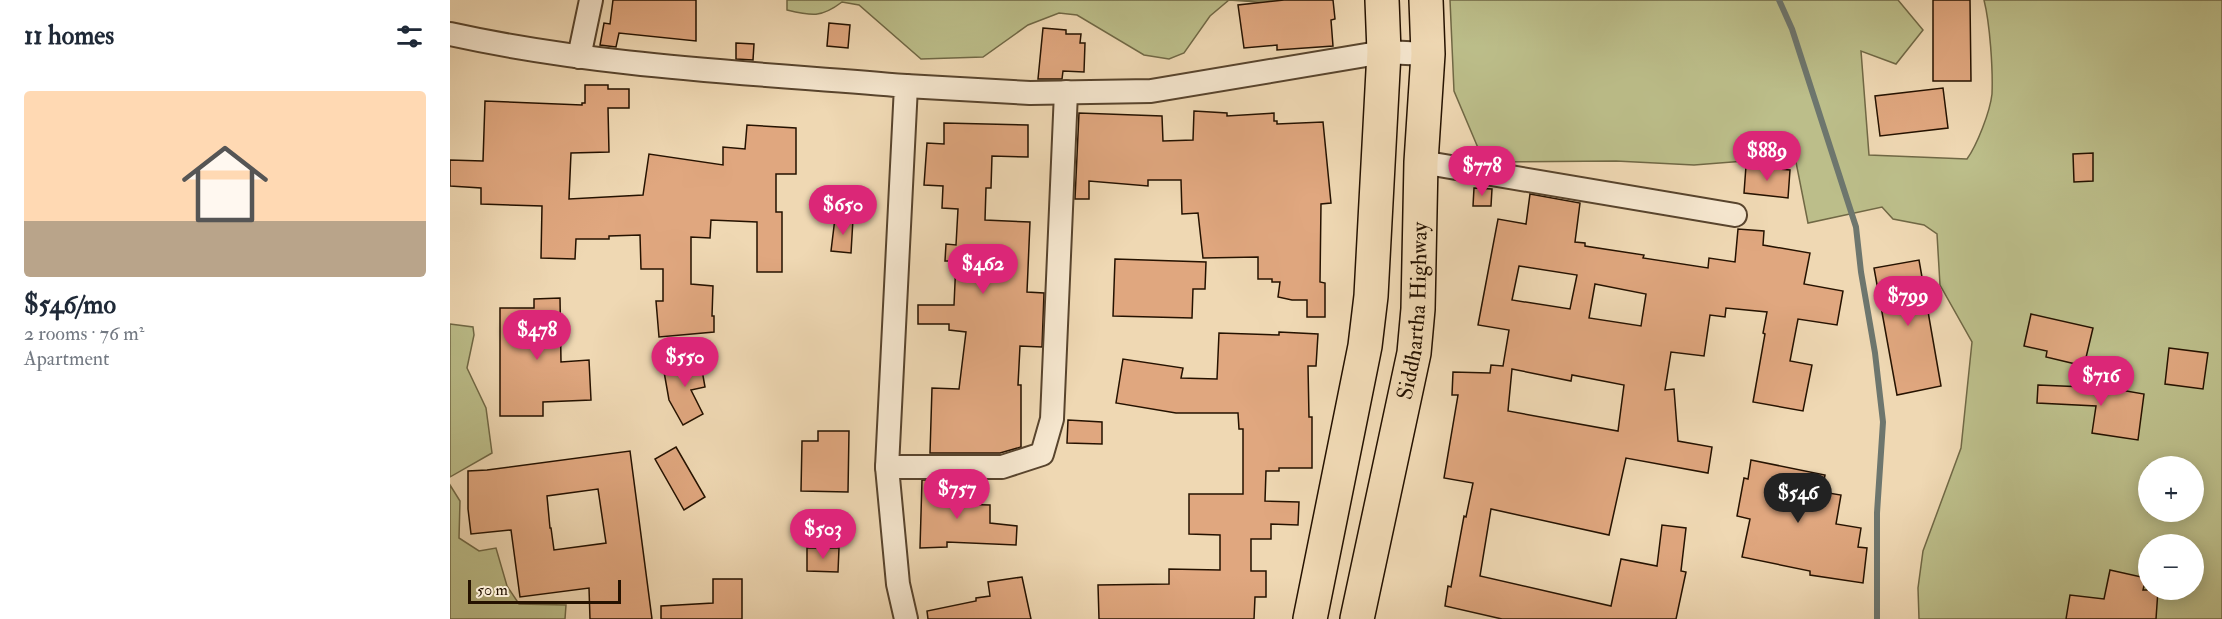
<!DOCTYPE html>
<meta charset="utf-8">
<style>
:root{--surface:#fff;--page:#f6f6f7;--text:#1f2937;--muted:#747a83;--line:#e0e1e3;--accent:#db2777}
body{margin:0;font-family:"IM FELL Double Pica",serif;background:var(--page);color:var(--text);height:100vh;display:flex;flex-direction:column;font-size:22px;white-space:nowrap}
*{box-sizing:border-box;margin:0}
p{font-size:20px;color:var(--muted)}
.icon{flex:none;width:33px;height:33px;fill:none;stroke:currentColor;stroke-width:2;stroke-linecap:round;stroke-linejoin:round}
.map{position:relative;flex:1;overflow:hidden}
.sheet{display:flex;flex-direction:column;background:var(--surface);width:450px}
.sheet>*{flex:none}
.fabs{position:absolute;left:1688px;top:456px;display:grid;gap:12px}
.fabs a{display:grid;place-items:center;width:66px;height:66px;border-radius:50%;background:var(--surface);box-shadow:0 3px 15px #0003;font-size:30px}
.scale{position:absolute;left:18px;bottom:15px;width:153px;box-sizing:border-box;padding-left:6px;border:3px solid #251200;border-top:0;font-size:16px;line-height:21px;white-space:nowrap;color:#251200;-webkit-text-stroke:4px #f5e6ce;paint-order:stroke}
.price{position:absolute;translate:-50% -51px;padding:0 14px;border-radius:21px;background:var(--accent);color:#fff;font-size:20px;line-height:39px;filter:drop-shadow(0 2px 3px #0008)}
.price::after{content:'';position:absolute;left:50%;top:36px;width:18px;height:14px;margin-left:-9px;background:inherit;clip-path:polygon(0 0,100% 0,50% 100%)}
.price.active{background:#222;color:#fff}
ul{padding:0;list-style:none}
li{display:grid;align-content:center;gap:12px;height:318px;padding:0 24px}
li+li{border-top:2px solid var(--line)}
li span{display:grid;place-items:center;height:186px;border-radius:6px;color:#555}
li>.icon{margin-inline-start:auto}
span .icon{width:108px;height:108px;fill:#fffc;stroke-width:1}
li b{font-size:26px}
h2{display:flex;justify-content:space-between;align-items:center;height:72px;padding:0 24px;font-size:26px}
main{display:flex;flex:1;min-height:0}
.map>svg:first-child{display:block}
.green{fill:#bcbe8a;stroke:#706845;stroke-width:1.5;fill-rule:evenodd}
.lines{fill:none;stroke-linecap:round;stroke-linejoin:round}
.stream{stroke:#6d766e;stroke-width:6}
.building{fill:#e0a77f;stroke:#251200;stroke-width:1.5;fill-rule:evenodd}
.minor-casing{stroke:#58442d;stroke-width:26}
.highway-casing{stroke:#251200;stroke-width:36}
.minor{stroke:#f5e6ce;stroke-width:22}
.highway{stroke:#efd8b3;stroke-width:33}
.labels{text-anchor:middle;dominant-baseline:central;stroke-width:5;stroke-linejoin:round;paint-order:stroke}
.street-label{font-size:22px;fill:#251200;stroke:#f5e6ce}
</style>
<main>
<section class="sheet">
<h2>11 homes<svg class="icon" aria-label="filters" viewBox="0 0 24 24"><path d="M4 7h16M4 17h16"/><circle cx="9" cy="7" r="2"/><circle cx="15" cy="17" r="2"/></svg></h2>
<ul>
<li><span style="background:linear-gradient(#ffd9b3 70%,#b9a48a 0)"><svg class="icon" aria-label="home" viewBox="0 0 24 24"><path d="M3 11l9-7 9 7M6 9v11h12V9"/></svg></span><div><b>$546/mo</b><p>2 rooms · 76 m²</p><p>Apartment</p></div></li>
</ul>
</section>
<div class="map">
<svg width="1772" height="619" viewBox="0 0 1772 619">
<rect width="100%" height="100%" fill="#efd8b3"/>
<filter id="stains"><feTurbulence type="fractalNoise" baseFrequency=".00333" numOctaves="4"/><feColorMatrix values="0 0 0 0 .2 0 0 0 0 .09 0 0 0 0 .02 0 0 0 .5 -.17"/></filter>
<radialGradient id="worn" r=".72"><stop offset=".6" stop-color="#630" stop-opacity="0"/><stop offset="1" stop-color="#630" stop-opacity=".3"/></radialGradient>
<g class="green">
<path d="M 337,0 L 873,0 L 852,5 L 779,0 L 760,16 L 734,53 L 719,59 L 694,55 L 627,15 L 609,13 L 578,25 L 533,57 L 471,59 L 409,5 L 392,2 C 371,18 362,16 337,10 Z"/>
<path d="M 1000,0 L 1448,0 L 1473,30 L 1446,64 L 1411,51 L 1419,155 L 1517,159 C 1527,145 1540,112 1542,94 C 1543,69 1540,24 1534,0 L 1772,0 L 1772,619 L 1469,619 L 1468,588 L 1473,551 L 1511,448 L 1522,342 L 1490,285 L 1487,234 L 1474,225 L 1443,219 L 1432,207 L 1358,223 L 1345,157 L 1244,165 L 1166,161 L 1034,162 L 1004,91 ZM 1698,466 L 1743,466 L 1743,512 L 1698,512 ZM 1698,544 L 1743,544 L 1743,590 L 1698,590 Z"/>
<path d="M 0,324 L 23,327 L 24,335 L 17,368 L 36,408 L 42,453 L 0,477 Z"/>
<path d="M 0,485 L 10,501 L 9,538 L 29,551 L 46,548 L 57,586 L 69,604 L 116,605 L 115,619 L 0,619 Z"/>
</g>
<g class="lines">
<path class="stream" d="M 1329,0 L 1342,29 L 1406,227 L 1411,272 L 1425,353 L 1433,422 L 1427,513 L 1427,619"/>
</g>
<g class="building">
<path d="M 163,0 L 246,0 L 246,41 L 169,33 L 166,47 L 150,45 L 154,23 L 160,24 Z"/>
<path d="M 834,0 L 883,0 L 885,19 L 881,20 L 883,46 L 827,50 L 827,45 L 794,48 L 788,5 Z"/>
<path d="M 1483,0 L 1520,0 L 1521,81 L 1483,81 Z"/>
<path d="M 379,23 L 400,25 L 398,48 L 377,46 Z"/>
<path d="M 593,28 L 616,30 L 616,34 L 631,34 L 630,43 L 635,43 L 634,72 L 613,71 L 612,79 L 588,79 Z"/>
<path d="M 286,43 L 304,44 L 303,60 L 286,59 Z"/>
<path d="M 135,85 L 158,85 L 158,89 L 179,89 L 179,108 L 158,108 L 159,152 L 121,153 L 119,199 L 193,195 L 199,154 L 273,165 L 273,147 L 295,149 L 297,125 L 346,128 L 346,174 L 326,174 L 326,212 L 332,212 L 332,272 L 307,272 L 307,222 L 261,220 L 260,238 L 241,237 L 241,284 L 263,286 L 262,316 L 264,316 L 264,332 L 209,337 L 206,301 L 213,301 L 213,269 L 191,269 L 190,235 L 159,236 L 159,239 L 126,239 L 125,259 L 91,258 L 92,206 L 31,204 L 31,188 L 0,186 L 0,160 L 33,161 L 35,101 L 132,105 L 132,103 L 135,103 Z"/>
<path d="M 1493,88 L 1498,128 L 1430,136 L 1425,96 Z"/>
<path d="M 744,111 L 777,113 L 777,116 L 824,113 L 824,121 L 827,121 L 827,124 L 873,122 L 881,203 L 871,204 L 870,282 L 875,283 L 875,317 L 857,317 L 857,300 L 842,300 L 828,297 L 830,282 L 822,282 L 822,279 L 808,279 L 808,257 L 753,258 L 748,213 L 732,214 L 731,180 L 698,180 L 698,186 L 639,181 L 639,199 L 625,199 L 629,113 L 712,116 L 713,141 L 743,140 Z"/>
<path d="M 494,123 L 578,125 L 578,157 L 542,156 L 541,188 L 536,188 L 535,220 L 580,222 L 577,292 L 594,293 L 592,347 L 570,346 L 568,385 L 571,385 L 571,447 L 550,453 L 480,453 L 482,388 L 509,389 L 516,332 L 499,330 L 499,324 L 468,324 L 468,305 L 504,305 L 506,261 L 495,261 L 496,244 L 506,245 L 508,209 L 492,208 L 493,186 L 474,185 L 477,143 L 494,144 Z"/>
<path d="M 1643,153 L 1643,181 L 1624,182 L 1623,154 Z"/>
<path d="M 1296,166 L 1340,170 L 1338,198 L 1294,193 Z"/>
<path d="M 1024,188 L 1042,189 L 1041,206 L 1023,206 Z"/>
<path d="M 1080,194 L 1130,203 L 1125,242 L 1135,243 L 1135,246 L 1194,255 L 1193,258 L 1258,268 L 1259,258 L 1285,262 L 1288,229 L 1314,231 L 1313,245 L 1360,253 L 1354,284 L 1393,291 L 1387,325 L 1348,319 L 1340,361 L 1362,365 L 1353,411 L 1303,402 L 1315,334 L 1313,333 L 1317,312 L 1276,308 L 1275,317 L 1260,315 L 1254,356 L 1221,352 L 1215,390 L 1224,389 L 1228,441 L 1262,447 L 1258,473 L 1176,458 L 1159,535 L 1041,509 L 1030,576 L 1161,606 L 1171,559 L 1207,566 L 1212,525 L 1236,528 L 1231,571 L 1236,572 L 1226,619 L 1052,619 L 995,606 L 998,586 L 1001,587 L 1014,516 L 1016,517 L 1023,483 L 994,478 L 1008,395 L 1002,395 L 1003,372 L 1040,373 L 1041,365 L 1053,366 L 1059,330 L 1028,325 L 1048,219 L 1076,224 ZM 1069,266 L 1127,275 L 1120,309 L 1062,300 ZM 1145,284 L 1196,294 L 1191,326 L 1139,318 ZM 1062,369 L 1121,381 L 1122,375 L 1174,385 L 1168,431 L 1058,411 Z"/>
<path d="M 385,218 L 403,219 L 401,253 L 381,251 Z"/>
<path d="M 665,259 L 756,262 L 755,289 L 743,289 L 742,318 L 663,316 Z"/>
<path d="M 1469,260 L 1491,386 L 1447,395 L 1424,268 Z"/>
<path d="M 110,298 L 111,362 L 139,360 L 141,400 L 93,402 L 93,416 L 50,416 L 50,308 L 84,308 L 84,299 Z"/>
<path d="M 1581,314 L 1643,328 L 1634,366 L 1596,357 L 1597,351 L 1574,346 Z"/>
<path d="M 829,332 L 868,334 L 866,366 L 858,366 L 859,417 L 862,417 L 862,468 L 829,468 L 829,471 L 816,471 L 815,501 L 849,502 L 848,525 L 821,524 L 821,539 L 801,539 L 801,571 L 816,571 L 816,597 L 805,597 L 804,619 L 649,619 L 648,585 L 719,584 L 719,569 L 770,570 L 770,535 L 739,534 L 739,494 L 793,494 L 793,429 L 789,429 L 788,413 L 726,413 L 666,403 L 673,359 L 733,368 L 731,378 L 767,379 L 769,333 L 829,335 Z"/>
<path d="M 1719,348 L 1758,353 L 1753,389 L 1715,384 Z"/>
<path d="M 250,359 L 255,387 L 241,390 L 253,414 L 233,425 L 219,400 L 213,366 Z"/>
<path d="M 1588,385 L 1659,388 L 1694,394 L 1688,440 L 1642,433 L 1646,406 L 1587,403 Z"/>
<path d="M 618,420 L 652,422 L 652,444 L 617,443 Z"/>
<path d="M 368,431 L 399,431 L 398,492 L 351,491 L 352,441 L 368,441 Z"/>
<path d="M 226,447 L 255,497 L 234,510 L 205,459 Z"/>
<path d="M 180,451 L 202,619 L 140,619 L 139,588 L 70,597 L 61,530 L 21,534 L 18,509 L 18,471 L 37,470 ZM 148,489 L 156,543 L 104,550 L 101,528 L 100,528 L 97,496 Z"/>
<path d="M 1301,460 L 1375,475 L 1372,492 L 1391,495 L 1386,524 L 1411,528 L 1408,547 L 1417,548 L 1413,583 L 1360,575 L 1360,571 L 1292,557 L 1300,519 L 1287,516 L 1294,478 L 1298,479 Z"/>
<path d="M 472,480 L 505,480 L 504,504 L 540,505 L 540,523 L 567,526 L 566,545 L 497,542 L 497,547 L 470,548 Z"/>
<path d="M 357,548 L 389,548 L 388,572 L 357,571 Z"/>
<path d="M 1660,570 L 1696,578 L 1693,590 L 1708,590 L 1706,619 L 1616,619 L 1620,595 L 1654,599 Z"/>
<path d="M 572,577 L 581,619 L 478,619 L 477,611 L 526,601 L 526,598 L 540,596 L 538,582 Z"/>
<path d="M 263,579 L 292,579 L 292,619 L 211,619 L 211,606 L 263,603 Z"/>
</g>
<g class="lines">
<defs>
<g id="minor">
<path d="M 0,34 C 149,67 305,73 456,86 L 437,467 L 448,584 L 456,619"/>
<path d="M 129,57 L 141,0"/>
<path d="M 456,86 L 580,93 L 701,91 L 934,52 L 978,54"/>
<path d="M 971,162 L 1285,215"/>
<path d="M 437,467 L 552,467 L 592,454 L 602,419 L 616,92"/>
</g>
<g id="highway">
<path d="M 860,619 L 915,346 L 921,296 L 934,52 L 932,0"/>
<path id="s1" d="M 907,619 L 964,353 L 968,309 L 971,162 L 978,54 L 976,0"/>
</g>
</defs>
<use href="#minor" class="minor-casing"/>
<use href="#highway" class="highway-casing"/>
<use href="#minor" class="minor"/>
<use href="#highway" class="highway"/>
</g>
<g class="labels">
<g class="street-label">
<text stroke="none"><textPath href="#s1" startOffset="314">Siddhartha Highway</textPath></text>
</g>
</g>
<rect width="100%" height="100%" filter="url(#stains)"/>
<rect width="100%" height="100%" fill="url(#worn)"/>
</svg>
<div class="fabs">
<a>+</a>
<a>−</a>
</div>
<div class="scale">50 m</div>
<b class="price" style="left:1317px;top:182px">$889</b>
<b class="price" style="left:1032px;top:197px">$778</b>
<b class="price" style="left:393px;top:236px">$650</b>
<b class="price" style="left:533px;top:295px">$462</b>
<b class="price" style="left:1458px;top:327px">$799</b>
<b class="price" style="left:87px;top:361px">$478</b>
<b class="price" style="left:235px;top:388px">$550</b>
<b class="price" style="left:1651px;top:407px">$716</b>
<b class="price" style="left:507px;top:520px">$757</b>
<b class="price active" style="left:1348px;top:524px">$546</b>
<b class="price" style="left:373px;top:560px">$503</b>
</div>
</main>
